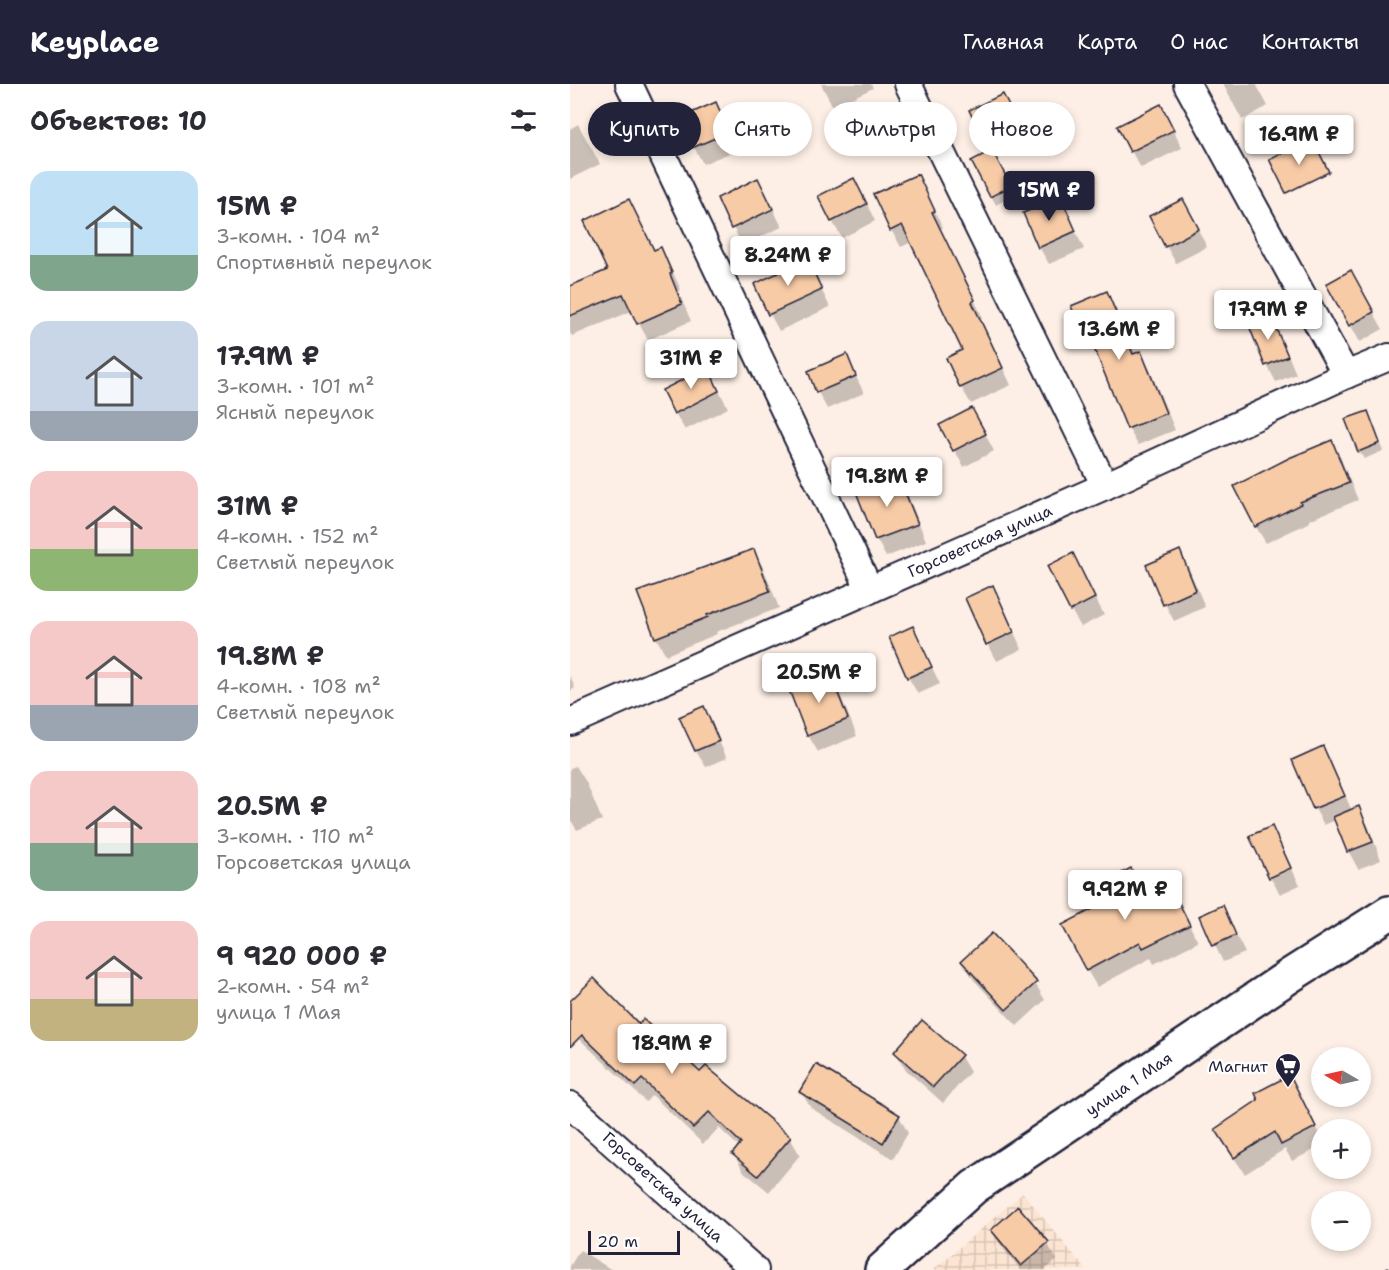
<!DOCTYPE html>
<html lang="ru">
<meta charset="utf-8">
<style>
:root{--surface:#fff;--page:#f7f7f7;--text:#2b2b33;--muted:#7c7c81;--accent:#22223b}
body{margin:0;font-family:"Shantell Sans",sans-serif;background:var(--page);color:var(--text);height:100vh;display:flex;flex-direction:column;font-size:22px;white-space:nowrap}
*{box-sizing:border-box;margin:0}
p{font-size:20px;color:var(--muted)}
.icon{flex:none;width:33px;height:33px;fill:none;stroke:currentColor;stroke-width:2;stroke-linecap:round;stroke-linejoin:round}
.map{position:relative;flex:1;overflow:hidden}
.panel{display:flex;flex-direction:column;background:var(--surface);width:570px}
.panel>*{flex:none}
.guide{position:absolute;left:18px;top:18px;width:570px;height:54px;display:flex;gap:12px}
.needle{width:39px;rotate:279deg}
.tools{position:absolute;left:741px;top:963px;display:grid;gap:12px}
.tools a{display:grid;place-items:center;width:60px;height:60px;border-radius:50%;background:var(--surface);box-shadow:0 3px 9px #0003;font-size:30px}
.scale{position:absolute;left:18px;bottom:15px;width:92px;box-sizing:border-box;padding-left:6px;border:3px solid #22223b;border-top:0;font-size:16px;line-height:21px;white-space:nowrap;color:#22223b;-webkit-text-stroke:4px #fff;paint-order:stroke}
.price{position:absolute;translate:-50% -51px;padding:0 14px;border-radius:6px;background:#fff;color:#222;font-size:20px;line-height:39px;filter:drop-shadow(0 2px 3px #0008)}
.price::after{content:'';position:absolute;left:50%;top:36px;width:18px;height:14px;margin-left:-9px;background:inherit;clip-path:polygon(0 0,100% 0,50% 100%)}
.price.current{background:var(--accent);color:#fff}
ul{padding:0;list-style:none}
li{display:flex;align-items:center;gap:18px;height:150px;padding:0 30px}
li span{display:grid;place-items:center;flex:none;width:168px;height:120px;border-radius:18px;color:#555}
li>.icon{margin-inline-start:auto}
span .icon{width:72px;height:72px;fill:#fffc;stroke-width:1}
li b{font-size:26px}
h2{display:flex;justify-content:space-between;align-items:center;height:72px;padding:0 30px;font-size:26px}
.tag{padding:0 21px;border-radius:27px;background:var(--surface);box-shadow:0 3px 9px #0003;font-size:21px;line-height:54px}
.tag.current{background:var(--accent);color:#fff}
header{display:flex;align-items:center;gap:36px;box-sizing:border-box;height:84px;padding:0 30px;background:var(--accent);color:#fff}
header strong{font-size:28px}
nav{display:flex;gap:33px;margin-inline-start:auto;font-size:21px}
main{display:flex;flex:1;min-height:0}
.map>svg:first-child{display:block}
.industrial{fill:url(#industrial-grid)}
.shadow{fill:#0003}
.building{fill:#f8cba7;stroke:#22223b;stroke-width:1.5}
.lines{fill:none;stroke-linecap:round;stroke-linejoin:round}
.street-casing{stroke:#22223b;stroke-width:30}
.secondary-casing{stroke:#22223b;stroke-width:38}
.path{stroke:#22223b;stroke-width:4;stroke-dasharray:4.5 4.5;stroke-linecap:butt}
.street{stroke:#fff;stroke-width:26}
.secondary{stroke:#fff;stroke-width:33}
.labels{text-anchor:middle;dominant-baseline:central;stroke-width:4.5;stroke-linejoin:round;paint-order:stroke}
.street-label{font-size:16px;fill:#22223b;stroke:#fff}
.poi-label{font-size:16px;fill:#22223b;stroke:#fff;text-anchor:end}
</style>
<header>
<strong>Keyplace</strong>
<nav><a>Главная</a><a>Карта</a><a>О нас</a><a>Контакты</a></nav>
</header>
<main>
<section class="panel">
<h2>Объектов: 10<svg class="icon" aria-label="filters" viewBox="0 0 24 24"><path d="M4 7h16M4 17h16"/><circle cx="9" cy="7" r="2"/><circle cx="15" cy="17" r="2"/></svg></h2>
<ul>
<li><span style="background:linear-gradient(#bfe0f5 70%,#7fa58c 0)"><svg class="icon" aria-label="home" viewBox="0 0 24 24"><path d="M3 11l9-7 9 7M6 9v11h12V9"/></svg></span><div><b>15M ₽</b><p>3-комн. · 104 m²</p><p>Спортивный переулок</p></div></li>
<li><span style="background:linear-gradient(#c9d6e8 75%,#9aa5b1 0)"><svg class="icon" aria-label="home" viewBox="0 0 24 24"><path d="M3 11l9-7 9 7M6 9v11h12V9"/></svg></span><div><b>17.9M ₽</b><p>3-комн. · 101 m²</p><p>Ясный переулок</p></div></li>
<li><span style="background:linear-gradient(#f6c9c9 65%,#8fb573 0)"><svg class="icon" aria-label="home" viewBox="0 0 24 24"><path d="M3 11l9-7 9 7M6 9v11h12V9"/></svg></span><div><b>31M ₽</b><p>4-комн. · 152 m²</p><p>Светлый переулок</p></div></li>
<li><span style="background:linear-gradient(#f6c9c9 70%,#9aa5b1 0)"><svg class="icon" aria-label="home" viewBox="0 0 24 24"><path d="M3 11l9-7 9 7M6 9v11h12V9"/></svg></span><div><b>19.8M ₽</b><p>4-комн. · 108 m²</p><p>Светлый переулок</p></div></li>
<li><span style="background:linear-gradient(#f6c9c9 60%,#7fa58c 0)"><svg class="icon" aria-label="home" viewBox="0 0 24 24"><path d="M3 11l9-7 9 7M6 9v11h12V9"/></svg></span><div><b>20.5M ₽</b><p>3-комн. · 110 m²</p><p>Горсоветская улица</p></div></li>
<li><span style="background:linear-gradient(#f6c9c9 65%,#c2b280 0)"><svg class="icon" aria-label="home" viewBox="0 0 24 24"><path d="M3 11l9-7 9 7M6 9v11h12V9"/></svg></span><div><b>9 920 000 ₽</b><p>2-комн. · 54 m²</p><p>улица 1 Мая</p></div></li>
</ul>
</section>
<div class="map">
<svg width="819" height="1186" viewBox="0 0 819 1186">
<defs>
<pattern id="industrial-grid" width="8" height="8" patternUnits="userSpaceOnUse" patternTransform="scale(1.5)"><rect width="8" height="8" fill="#fce4d2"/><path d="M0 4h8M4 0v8" fill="none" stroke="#d8c3b5"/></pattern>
</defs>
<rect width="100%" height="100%" fill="#fdefe5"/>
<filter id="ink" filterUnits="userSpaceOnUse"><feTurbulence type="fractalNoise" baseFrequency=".0167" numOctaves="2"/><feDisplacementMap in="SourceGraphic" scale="12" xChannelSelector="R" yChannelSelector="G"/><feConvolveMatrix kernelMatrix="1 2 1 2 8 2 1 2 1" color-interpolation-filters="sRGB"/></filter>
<g filter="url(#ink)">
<path class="industrial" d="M 453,1109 L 516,1186 L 363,1186 Z"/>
<g class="shadow">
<path d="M 251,0 L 301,0 L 303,4 L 263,23 Z"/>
<path d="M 653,0 L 686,0 L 698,22 L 672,36 Z"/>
<path d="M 432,11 L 456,57 L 423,72 L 444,111 L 426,121 L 403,78 L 422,68 L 401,27 Z"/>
<path d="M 146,20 L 155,37 L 167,66 L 133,80 L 124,63 Z"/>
<path d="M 600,39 L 612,64 L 571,84 L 561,67 Z"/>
<path d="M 8,40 L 30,80 L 0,95 L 0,45 Z"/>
<path d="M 348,92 L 373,144 L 370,145 L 413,234 L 410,235 L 441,301 L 401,320 L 391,303 L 394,267 L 342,158 L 331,163 L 321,146 Z"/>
<path d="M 293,112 L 305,137 L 272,154 L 262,137 Z"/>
<path d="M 197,113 L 212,143 L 172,161 L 149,115 Z"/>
<path d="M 490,115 L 514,165 L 479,180 L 469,163 Z"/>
<path d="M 59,117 L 85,167 L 91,165 L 100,182 L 111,206 L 108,207 L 121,237 L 78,256 L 62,227 L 2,252 L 0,249 L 0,203 L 39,187 Z"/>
<path d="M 622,134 L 637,163 L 606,179 L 596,162 Z"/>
<path d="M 237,177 L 260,223 L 209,247 L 200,230 Z"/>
<path d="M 780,188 L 813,245 L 790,258 L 758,201 Z"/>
<path d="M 536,208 L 546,225 L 565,271 L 570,269 L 580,286 L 605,346 L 568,361 L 558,344 L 528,272 L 526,272 L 517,256 L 503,222 Z"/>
<path d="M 700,234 L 710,251 L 726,290 L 706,298 L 697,281 Z"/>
<path d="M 276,272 L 294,309 L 257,325 L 248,308 Z"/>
<path d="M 147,302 L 158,324 L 115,346 L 105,329 Z"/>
<path d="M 797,328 L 813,367 L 794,375 L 789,367 Z"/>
<path d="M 371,342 L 411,342 L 424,367 L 394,383 Z"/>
<path d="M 761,358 L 771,375 L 788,416 L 739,436 L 740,438 L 696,459 L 686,443 Z"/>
<path d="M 328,393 L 337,409 L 356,457 L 316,473 L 307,456 L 288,408 Z"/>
<path d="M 183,467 L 193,483 L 209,524 L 146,548 L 147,550 L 96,571 L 86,554 L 69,509 Z"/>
<path d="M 609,468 L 619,485 L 635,523 L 604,537 L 595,520 Z"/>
<path d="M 512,488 L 534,531 L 511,543 L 501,526 Z"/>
<path d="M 422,503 L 452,565 L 427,577 L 418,560 Z"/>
<path d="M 343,544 L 370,600 L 348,610 L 338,593 Z"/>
<path d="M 259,591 L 269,608 L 287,652 L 248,668 L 238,651 Z"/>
<path d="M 0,592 L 5,604 L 0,607 Z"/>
<path d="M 133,624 L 157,674 L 136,683 L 126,667 Z"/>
<path d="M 753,664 L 762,681 L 782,727 L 788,724 L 798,741 L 811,776 L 788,785 L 779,768 L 766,736 L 754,741 L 745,725 L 724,677 Z"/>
<path d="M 6,682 L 16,698 L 32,736 L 7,746 L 0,735 L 0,684 Z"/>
<path d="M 701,744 L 730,801 L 710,810 L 700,793 Z"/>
<path d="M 575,812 L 608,818 L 628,858 L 584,880 L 581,874 L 527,903 L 517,886 Z"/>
<path d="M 652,823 L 675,869 L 653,878 L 631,832 Z"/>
<path d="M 393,878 L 465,899 L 475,916 L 447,942 L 403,895 Z"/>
<path d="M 0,919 L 69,942 L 130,991 L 136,984 L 220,1054 L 230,1071 L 199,1108 L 173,1087 L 164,1070 L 169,1063 L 149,1044 L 133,1060 L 82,1011 L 76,1018 L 0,946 Z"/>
<path d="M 326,969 L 390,971 L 400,988 L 373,1019 L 335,985 Z"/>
<path d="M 231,1008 L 329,1032 L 338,1049 L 323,1075 L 241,1024 Z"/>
<path d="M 729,1010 L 752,1054 L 752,1062 L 722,1077 L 715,1065 L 675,1090 L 656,1062 Z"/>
<path d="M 422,1147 L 477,1159 L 487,1176 L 475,1186 L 451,1186 L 432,1163 Z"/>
<path d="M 10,1166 L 42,1186 L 0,1186 L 0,1182 Z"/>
</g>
<g class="building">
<path d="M 433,10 L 447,39 L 413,55 L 399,26 Z"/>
<path d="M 146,18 L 159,48 L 122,64 L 110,34 Z"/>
<path d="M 591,20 L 604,46 L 560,68 L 547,42 Z"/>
<path d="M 742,54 L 759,88 L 716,109 L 699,75 Z"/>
<path d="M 422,66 L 441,102 L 420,113 L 401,77 Z"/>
<path d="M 348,90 L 365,127 L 362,128 L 405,216 L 402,218 L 433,284 L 390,304 L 376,274 L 392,266 L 332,141 L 320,147 L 303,110 Z"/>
<path d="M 188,94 L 203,125 L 161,145 L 147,114 Z"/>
<path d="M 284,94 L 297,120 L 261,138 L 248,112 Z"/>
<path d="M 491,113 L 506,147 L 468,164 L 453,129 Z"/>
<path d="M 59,115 L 84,166 L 91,163 L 102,189 L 100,190 L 112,220 L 67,240 L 53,210 L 0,232 L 0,202 L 37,186 L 14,137 Z"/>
<path d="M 613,115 L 629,145 L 595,163 L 579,132 Z"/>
<path d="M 238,175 L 252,206 L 198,231 L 184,200 Z"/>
<path d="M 781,186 L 804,228 L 779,242 L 756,200 Z"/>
<path d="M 537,207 L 563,270 L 571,267 L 596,329 L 557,345 L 520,254 L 515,256 L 501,222 Z"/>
<path d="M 701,233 L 718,272 L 695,282 L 679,242 Z"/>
<path d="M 277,270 L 286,292 L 246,309 L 238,287 Z"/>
<path d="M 138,283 L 149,307 L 104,330 L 92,306 Z"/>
<path d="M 402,324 L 416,350 L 383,367 L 369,341 Z"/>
<path d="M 798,327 L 810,359 L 788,368 L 775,335 Z"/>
<path d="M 762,356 L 779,399 L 730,418 L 731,420 L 685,443 L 664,402 L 719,374 Z"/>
<path d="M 328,391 L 348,440 L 305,456 L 286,408 Z"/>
<path d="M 184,465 L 200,507 L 137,531 L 138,533 L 85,554 L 67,508 Z"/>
<path d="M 610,466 L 626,506 L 593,521 L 576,481 Z"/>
<path d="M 503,469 L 525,514 L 500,527 L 477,482 Z"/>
<path d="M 423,501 L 444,548 L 416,561 L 395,514 Z"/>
<path d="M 343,542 L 362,583 L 337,594 L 319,553 Z"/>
<path d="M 260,589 L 278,635 L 237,652 L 219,606 Z"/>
<path d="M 134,622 L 149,657 L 125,667 L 109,633 Z"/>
<path d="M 753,662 L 775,712 L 743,725 L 722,676 Z"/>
<path d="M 789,722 L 803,758 L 777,768 L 763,733 Z"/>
<path d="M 702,742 L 721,784 L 699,794 L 679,752 Z"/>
<path d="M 561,784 L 574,811 L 599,799 L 620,841 L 573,864 L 570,858 L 516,887 L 492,841 L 548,812 L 540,795 Z"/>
<path d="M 653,821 L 666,851 L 642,862 L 629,832 Z"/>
<path d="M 422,849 L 467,898 L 436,926 L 391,877 Z"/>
<path d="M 24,894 L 69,940 L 73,935 L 130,988 L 136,982 L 221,1053 L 188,1092 L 162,1070 L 171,1059 L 139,1028 L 123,1044 L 72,995 L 65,1002 L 12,951 L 0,963 L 0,917 Z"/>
<path d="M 352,936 L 392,971 L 363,1003 L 324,968 Z"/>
<path d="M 246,980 L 330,1031 L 313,1059 L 229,1008 Z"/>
<path d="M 720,991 L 746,1043 L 711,1061 L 705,1048 L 664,1074 L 645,1045 L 688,1016 L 685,1009 Z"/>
<path d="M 448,1122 L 479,1158 L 451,1182 L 421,1146 Z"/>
</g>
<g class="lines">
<defs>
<g id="street">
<path d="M 59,0 L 300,506"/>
<path d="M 338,0 L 535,402"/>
<path d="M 617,0 L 776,291"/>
<path d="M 0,638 L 535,402 L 776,291 L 819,273"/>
<path d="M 0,1021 L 185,1186"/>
</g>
<path id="secondary" d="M 312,1186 L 404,1103 L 721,891 L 819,829"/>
</defs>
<use href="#street" class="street-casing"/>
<use href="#secondary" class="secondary-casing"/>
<path class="path" d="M 816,1186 L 819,1184"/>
<use href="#street" class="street"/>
<use href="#secondary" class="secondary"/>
</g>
</g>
<defs>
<symbol id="supermarket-pin" viewBox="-11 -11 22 30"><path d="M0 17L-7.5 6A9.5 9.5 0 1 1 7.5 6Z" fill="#22223b" stroke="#fff"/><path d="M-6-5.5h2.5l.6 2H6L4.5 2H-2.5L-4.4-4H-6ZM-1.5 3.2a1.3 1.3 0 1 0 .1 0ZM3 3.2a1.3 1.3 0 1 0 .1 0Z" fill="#fff"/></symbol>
</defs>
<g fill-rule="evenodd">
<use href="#supermarket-pin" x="703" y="967" width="30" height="40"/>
</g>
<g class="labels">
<g class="street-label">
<text transform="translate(410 457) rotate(-24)">Горсоветская улица</text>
<text transform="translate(559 1000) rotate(-34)">улица 1 Мая</text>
<text transform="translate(93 1103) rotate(42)">Горсоветская улица</text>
</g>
<g class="poi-label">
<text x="698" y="982">Магнит</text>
</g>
</g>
</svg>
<div class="tools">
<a><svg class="needle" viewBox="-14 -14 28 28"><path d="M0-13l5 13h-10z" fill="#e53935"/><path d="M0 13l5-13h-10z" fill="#7c7c81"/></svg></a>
<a>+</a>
<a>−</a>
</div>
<div class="scale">20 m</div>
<b class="price" style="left:729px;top:82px">16.9M ₽</b>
<b class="price current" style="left:479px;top:138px">15M ₽</b>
<b class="price" style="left:218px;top:203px">8.24M ₽</b>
<b class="price" style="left:698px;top:257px">17.9M ₽</b>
<b class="price" style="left:549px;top:277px">13.6M ₽</b>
<b class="price" style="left:121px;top:306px">31M ₽</b>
<b class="price" style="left:317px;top:424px">19.8M ₽</b>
<b class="price" style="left:249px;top:620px">20.5M ₽</b>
<b class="price" style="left:555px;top:837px">9.92M ₽</b>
<b class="price" style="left:102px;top:991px">18.9M ₽</b>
<div class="guide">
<a class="tag current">Купить</a>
<a class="tag">Снять</a>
<a class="tag">Фильтры</a>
<a class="tag">Новое</a>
</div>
</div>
</main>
